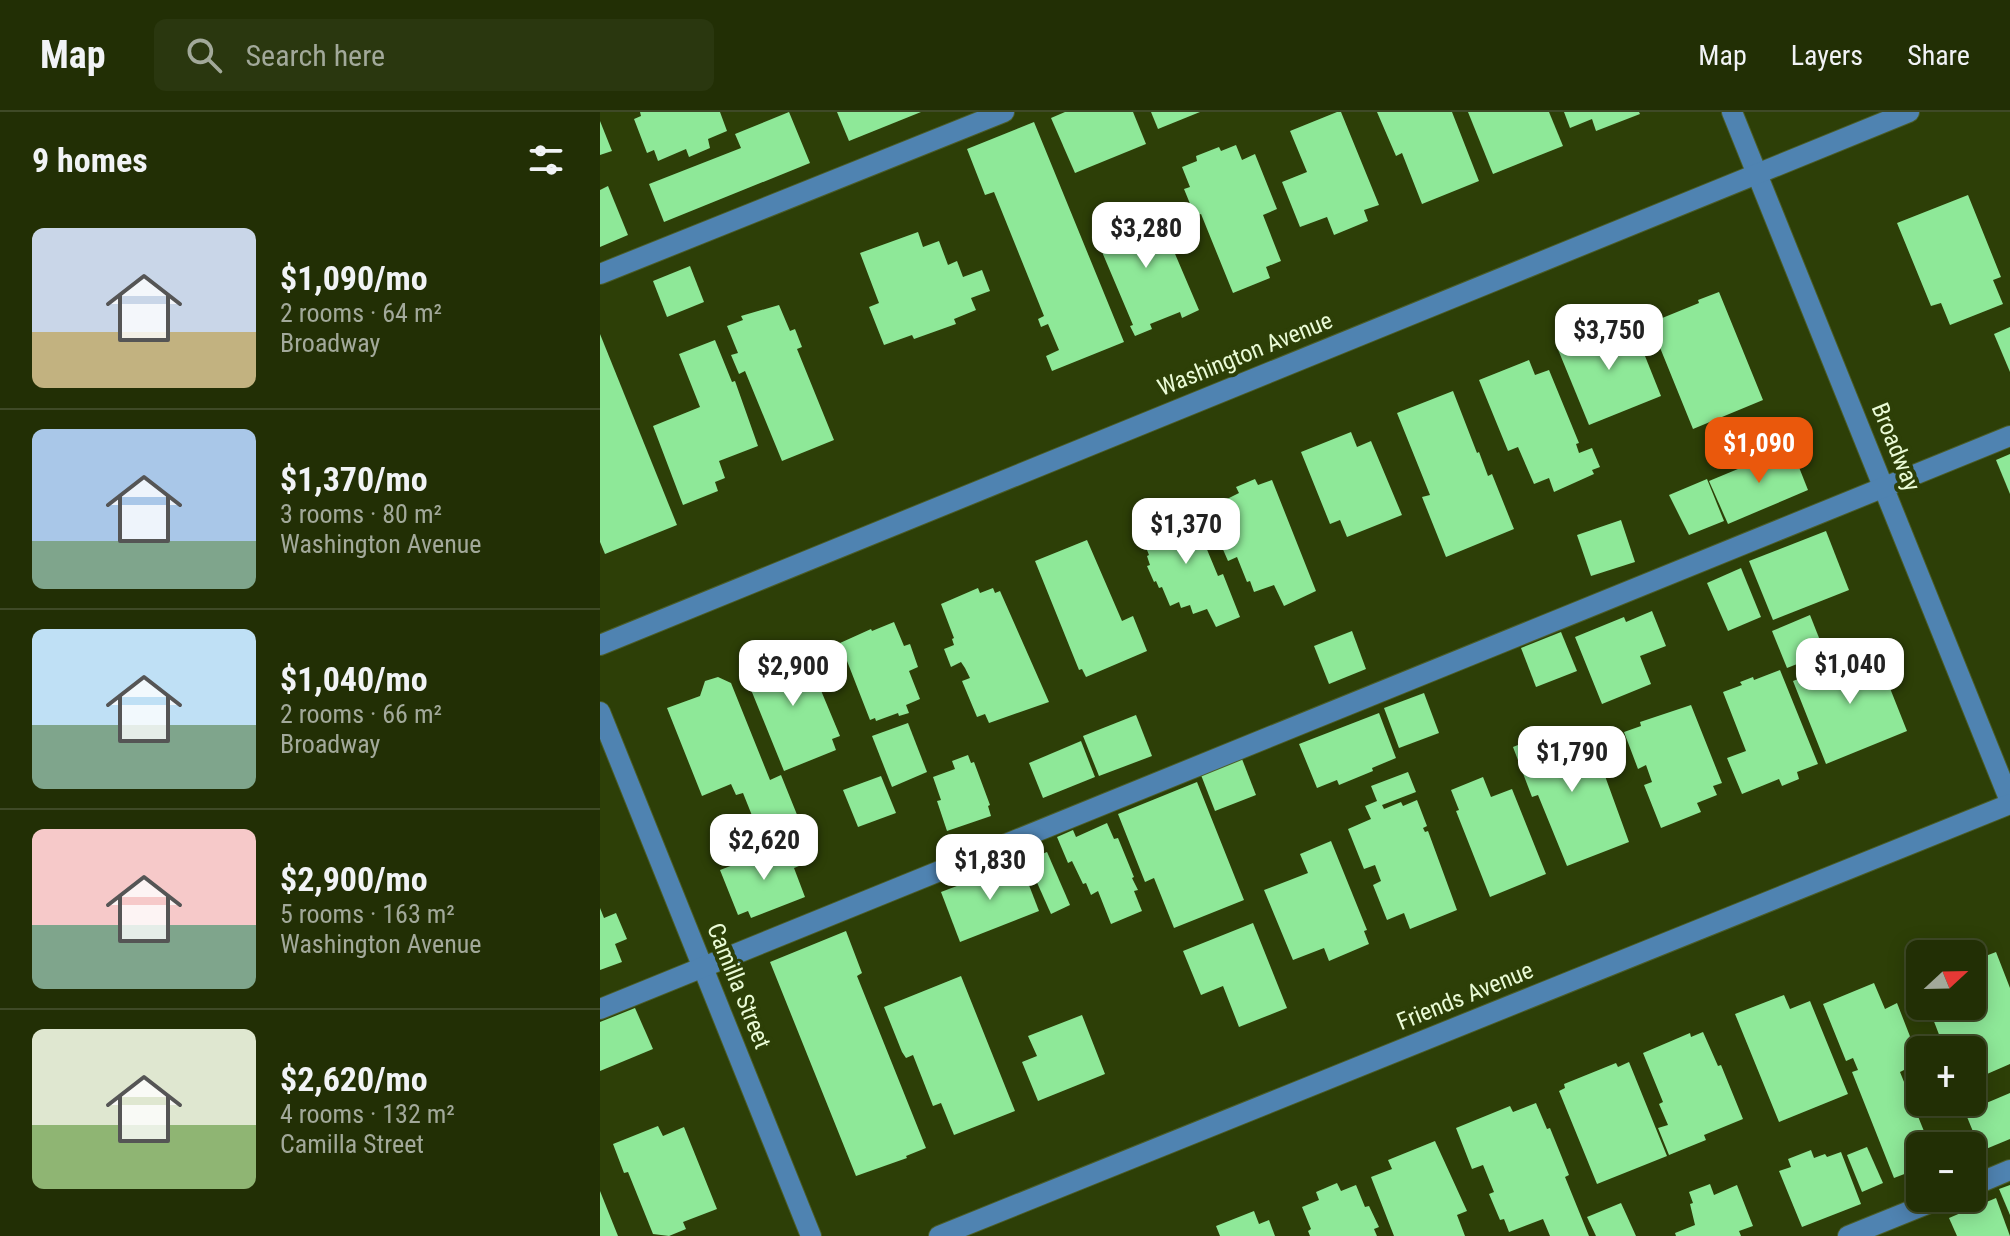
<!DOCTYPE html>
<meta charset="utf-8">
<style>
:root{--surface:#222f05;--page:#2a370f;--text:#f1f3f6;--muted:#a2a99a;--line:#3f4a27;--accent:#ea580c}
body{margin:0;font-family:"Roboto Condensed",sans-serif;background:var(--page);color:var(--text);height:100vh;display:flex;flex-direction:column;font-size:30px;white-space:nowrap}
*{box-sizing:border-box;margin:0}
p{font-size:26px;color:var(--muted)}
.icon{flex:none;width:44px;height:44px;fill:none;stroke:currentColor;stroke-width:2;stroke-linecap:round;stroke-linejoin:round}
.map{position:relative;flex:1;overflow:hidden}
.side{display:flex;flex-direction:column;background:var(--surface);width:600px}
.side>*{flex:none}
.needle{width:52px;rotate:68deg}
.controls{position:absolute;left:1306px;top:828px;display:grid;gap:16px}
.controls a{display:grid;place-items:center;width:80px;height:80px;border-radius:12px;background:var(--surface);box-shadow:0 4px 20px #0003,0 0 0 2px var(--line);font-size:40px}
.price{position:absolute;translate:-50% -68px;padding:0 18px;border-radius:16px;background:#fff;color:#222;font-size:26px;line-height:52px;filter:drop-shadow(0 2px 4px #0008)}
.price::after{content:'';position:absolute;left:50%;top:48px;width:24px;height:18px;margin-left:-12px;background:inherit;clip-path:polygon(0 0,100% 0,50% 100%)}
.price.current{background:var(--accent);color:#fff}
ul{padding:0;list-style:none}
li{display:flex;align-items:center;gap:24px;height:200px;padding:0 32px}
li+li{border-top:2px solid var(--line)}
li span{display:grid;place-items:center;flex:none;width:224px;height:160px;border-radius:12px;color:#555}
li>.icon{margin-inline-start:auto}
span .icon{width:96px;height:96px;fill:#fffc;stroke-width:1}
li b{font-size:34px}
h2{display:flex;justify-content:space-between;align-items:center;height:96px;padding:0 32px;font-size:34px}
header{display:flex;align-items:center;gap:48px;box-sizing:border-box;height:112px;padding:0 40px;background:var(--surface);border-bottom:2px solid var(--line)}
header strong{font-size:38px}
nav{display:flex;gap:44px;margin-inline-start:auto;font-size:28px}
.search{width:560px;height:72px;background:var(--page);display:flex;align-items:center;gap:20px;box-sizing:border-box;padding:0 28px;border-radius:12px;color:var(--muted);font-size:30px}
main{display:flex;flex:1;min-height:0}
.map>svg:first-child{display:block}
.building{fill:#8ee898}
.lines{fill:none;stroke-linecap:round;stroke-linejoin:round}
.minor-casing{stroke:#4b5d28;stroke-width:22}
.minor{stroke:#4f83b1;stroke-width:20}
.labels{text-anchor:middle;dominant-baseline:central;stroke-width:8;stroke-linejoin:round;paint-order:stroke}
.street-label{font-size:24px;fill:#eafbd6;stroke:#2d3f07}
</style>
<header>
<strong>Map</strong>
<div class="search"><svg class="icon" aria-label="search" viewBox="0 0 24 24"><circle cx="10" cy="10" r="6"/><path d="M15 15l6 6"/></svg>Search here</div>
<nav><a>Map</a><a>Layers</a><a>Share</a></nav>
</header>
<main>
<section class="side">
<h2>9 homes<svg class="icon" aria-label="filters" viewBox="0 0 24 24"><path d="M4 7h16M4 17h16"/><circle cx="9" cy="7" r="2"/><circle cx="15" cy="17" r="2"/></svg></h2>
<ul>
<li><span style="background:linear-gradient(#c9d6e8 65%,#c2b280 0)"><svg class="icon" aria-label="home" viewBox="0 0 24 24"><path d="M3 11l9-7 9 7M6 9v11h12V9"/></svg></span><div><b>$1,090/mo</b><p>2 rooms · 64 m²</p><p>Broadway</p></div></li>
<li><span style="background:linear-gradient(#a9c7e8 70%,#7fa58c 0)"><svg class="icon" aria-label="home" viewBox="0 0 24 24"><path d="M3 11l9-7 9 7M6 9v11h12V9"/></svg></span><div><b>$1,370/mo</b><p>3 rooms · 80 m²</p><p>Washington Avenue</p></div></li>
<li><span style="background:linear-gradient(#bfe0f5 60%,#7fa58c 0)"><svg class="icon" aria-label="home" viewBox="0 0 24 24"><path d="M3 11l9-7 9 7M6 9v11h12V9"/></svg></span><div><b>$1,040/mo</b><p>2 rooms · 66 m²</p><p>Broadway</p></div></li>
<li><span style="background:linear-gradient(#f6c9c9 60%,#7fa58c 0)"><svg class="icon" aria-label="home" viewBox="0 0 24 24"><path d="M3 11l9-7 9 7M6 9v11h12V9"/></svg></span><div><b>$2,900/mo</b><p>5 rooms · 163 m²</p><p>Washington Avenue</p></div></li>
<li><span style="background:linear-gradient(#dfe7d0 60%,#8fb573 0)"><svg class="icon" aria-label="home" viewBox="0 0 24 24"><path d="M3 11l9-7 9 7M6 9v11h12V9"/></svg></span><div><b>$2,620/mo</b><p>4 rooms · 132 m²</p><p>Camilla Street</p></div></li>
</ul>
</section>
<div class="map">
<svg width="1410" height="1124" viewBox="0 0 1410 1124">
<rect width="100%" height="100%" fill="#2d3f07"/>
<g class="building">
<path d="M 40,0 L 120,0 L 127,19 L 108,27 L 110,36 L 89,45 L 86,37 L 58,49 L 54,38 L 47,41 L 34,7 L 41,4 Z"/>
<path d="M 189,0 L 210,51 L 64,110 L 49,72 L 141,36 L 135,22 Z"/>
<path d="M 237,0 L 321,0 L 249,29 Z"/>
<path d="M 465,0 L 533,0 L 546,32 L 475,61 L 451,6 Z"/>
<path d="M 551,0 L 600,0 L 558,17 Z"/>
<path d="M 737,0 L 741,0 L 779,93 L 764,98 L 768,109 L 734,123 L 727,105 L 700,115 L 682,70 L 707,60 L 690,19 Z"/>
<path d="M 777,0 L 852,0 L 879,69 L 822,92 L 802,41 L 796,44 Z"/>
<path d="M 868,0 L 949,0 L 963,34 L 893,62 Z"/>
<path d="M 964,0 L 1039,0 L 1040,2 L 996,19 L 992,7 L 970,16 Z"/>
<path d="M 0,9 L 12,39 L 0,43 Z"/>
<path d="M 434,10 L 524,230 L 452,259 L 446,244 L 459,238 L 448,212 L 441,215 L 438,207 L 444,204 L 394,80 L 385,83 L 367,37 Z"/>
<path d="M 636,33 L 642,48 L 655,42 L 677,97 L 663,103 L 681,149 L 666,155 L 670,166 L 633,181 L 601,102 L 595,104 L 584,77 L 590,75 L 582,55 L 597,49 L 596,44 L 619,35 L 621,39 Z"/>
<path d="M 8,74 L 28,123 L 0,135 L 0,78 Z"/>
<path d="M 1368,83 L 1401,165 L 1393,168 L 1403,192 L 1350,213 L 1341,191 L 1331,194 L 1297,111 Z"/>
<path d="M 555,95 L 599,198 L 582,206 L 580,200 L 550,212 L 552,217 L 535,224 L 530,214 L 533,213 L 494,121 Z"/>
<path d="M 318,120 L 323,135 L 339,129 L 348,153 L 357,149 L 363,165 L 382,158 L 390,179 L 371,186 L 376,198 L 354,207 L 356,212 L 314,227 L 312,223 L 284,233 L 269,195 L 279,191 L 260,141 Z"/>
<path d="M 90,154 L 104,190 L 67,205 L 53,169 Z"/>
<path d="M 1119,180 L 1163,288 L 1093,317 L 1050,211 L 1099,191 L 1098,188 Z"/>
<path d="M 179,193 L 190,219 L 195,217 L 202,235 L 197,237 L 234,328 L 182,349 L 145,259 L 139,262 L 131,243 L 138,241 L 127,214 L 143,208 L 141,204 Z"/>
<path d="M 1031,209 L 1061,284 L 989,313 L 957,235 Z"/>
<path d="M 1410,215 L 1410,260 L 1394,222 Z"/>
<path d="M 0,222 L 77,413 L 5,442 L 0,430 Z"/>
<path d="M 115,228 L 132,270 L 135,269 L 158,334 L 119,349 L 125,366 L 115,370 L 118,379 L 83,393 L 53,314 L 100,295 L 79,242 Z"/>
<path d="M 929,248 L 935,263 L 949,258 L 979,331 L 976,332 L 979,341 L 992,336 L 1000,355 L 992,358 L 994,362 L 954,380 L 949,366 L 934,372 L 918,335 L 908,339 L 879,268 Z"/>
<path d="M 853,279 L 877,341 L 879,340 L 888,364 L 892,362 L 914,417 L 846,445 L 822,385 L 830,383 L 797,301 Z"/>
<path d="M 751,320 L 757,335 L 771,329 L 802,403 L 747,425 L 740,408 L 730,412 L 701,340 Z"/>
<path d="M 1191,335 L 1208,378 L 1128,412 L 1109,369 Z"/>
<path d="M 1410,342 L 1410,382 L 1396,348 Z"/>
<path d="M 655,367 L 658,373 L 672,368 L 716,479 L 684,494 L 674,473 L 654,480 L 650,469 L 647,470 L 637,445 L 628,449 L 615,419 L 620,417 L 611,395 L 639,381 L 636,375 Z"/>
<path d="M 1107,367 L 1124,409 L 1089,423 L 1069,383 Z"/>
<path d="M 573,394 L 577,405 L 591,399 L 618,464 L 623,462 L 640,505 L 616,515 L 607,497 L 593,502 L 590,493 L 581,496 L 579,490 L 570,494 L 562,475 L 559,476 L 556,469 L 554,470 L 547,454 L 550,453 L 547,444 L 549,443 L 536,410 Z"/>
<path d="M 1021,408 L 1035,450 L 991,464 L 977,423 Z"/>
<path d="M 1226,419 L 1249,478 L 1173,508 L 1149,449 Z"/>
<path d="M 487,428 L 522,509 L 533,504 L 547,539 L 486,565 L 482,557 L 479,558 L 435,449 Z"/>
<path d="M 1141,456 L 1161,505 L 1128,519 L 1107,471 Z"/>
<path d="M 378,476 L 380,481 L 393,476 L 395,481 L 400,479 L 449,590 L 389,611 L 385,602 L 377,605 L 362,569 L 370,566 L 365,556 L 361,550 L 351,555 L 344,537 L 354,533 L 352,527 L 354,526 L 341,492 Z"/>
<path d="M 1052,499 L 1066,534 L 1040,544 L 1051,572 L 1002,592 L 975,525 L 1024,505 L 1026,510 Z"/>
<path d="M 1210,503 L 1225,541 L 1187,556 L 1172,519 Z"/>
<path d="M 294,510 L 304,534 L 310,532 L 318,555 L 309,559 L 320,587 L 306,593 L 309,601 L 299,604 L 298,601 L 276,609 L 275,606 L 270,608 L 240,531 L 271,517 L 272,519 Z"/>
<path d="M 752,519 L 766,557 L 729,572 L 714,534 Z"/>
<path d="M 961,520 L 977,559 L 936,575 L 921,536 Z"/>
<path d="M 202,533 L 240,624 L 232,627 L 236,638 L 184,659 L 143,558 Z"/>
<path d="M 1274,536 L 1307,619 L 1226,652 L 1193,569 L 1241,550 L 1239,545 L 1246,542 L 1248,547 Z"/>
<path d="M 1180,558 L 1218,652 L 1197,660 L 1199,667 L 1182,674 L 1179,667 L 1142,682 L 1127,646 L 1146,639 L 1123,580 L 1142,573 L 1140,570 L 1153,565 L 1154,568 Z"/>
<path d="M 118,565 L 131,571 L 170,668 L 181,663 L 204,720 L 165,736 L 143,681 L 136,683 L 131,672 L 102,684 L 67,596 L 100,584 L 105,569 Z"/>
<path d="M 824,581 L 839,621 L 799,636 L 784,596 Z"/>
<path d="M 1091,593 L 1122,671 L 1113,674 L 1117,683 L 1097,691 L 1101,700 L 1061,716 L 1044,673 L 1052,670 L 1046,653 L 1038,657 L 1024,620 L 1041,614 L 1040,610 Z"/>
<path d="M 779,601 L 796,646 L 772,656 L 773,659 L 739,673 L 737,668 L 717,676 L 699,632 Z"/>
<path d="M 536,603 L 552,644 L 499,664 L 483,624 Z"/>
<path d="M 308,611 L 327,660 L 292,675 L 272,624 Z"/>
<path d="M 973,616 L 975,625 L 984,621 L 989,633 L 993,631 L 1029,730 L 967,754 L 938,683 L 932,685 L 913,635 L 950,620 L 952,624 Z"/>
<path d="M 481,629 L 495,665 L 443,686 L 429,651 Z"/>
<path d="M 368,643 L 371,651 L 374,650 L 390,693 L 388,694 L 391,704 L 347,719 L 337,689 L 341,688 L 333,665 L 355,657 L 352,649 Z"/>
<path d="M 642,647 L 656,683 L 615,699 L 601,663 Z"/>
<path d="M 808,660 L 816,680 L 782,693 L 784,697 L 801,690 L 803,694 L 817,688 L 827,714 L 823,716 L 825,720 L 828,719 L 857,798 L 810,817 L 804,801 L 787,808 L 773,773 L 781,769 L 775,753 L 764,757 L 748,717 L 771,707 L 765,694 L 777,689 L 771,674 Z"/>
<path d="M 281,664 L 296,701 L 258,715 L 243,678 Z"/>
<path d="M 883,665 L 891,685 L 912,677 L 946,762 L 890,785 L 856,699 L 859,698 L 851,678 Z"/>
<path d="M 597,670 L 644,788 L 574,816 L 554,766 L 545,770 L 518,702 Z"/>
<path d="M 507,711 L 514,727 L 518,726 L 534,765 L 532,766 L 538,778 L 534,779 L 542,799 L 511,812 L 498,779 L 491,783 L 486,771 L 483,772 L 472,749 L 468,751 L 457,725 L 473,718 L 476,725 Z"/>
<path d="M 731,729 L 767,818 L 764,819 L 769,832 L 729,849 L 724,836 L 693,848 L 664,778 L 708,761 L 700,742 Z"/>
<path d="M 191,731 L 199,754 L 194,756 L 205,785 L 151,806 L 148,799 L 138,803 L 120,758 Z"/>
<path d="M 447,740 L 470,793 L 451,802 L 427,748 Z"/>
<path d="M 420,750 L 439,799 L 360,830 L 341,780 Z"/>
<path d="M 0,796 L 4,806 L 16,801 L 27,827 L 15,832 L 22,850 L 0,858 Z"/>
<path d="M 653,811 L 687,896 L 639,915 L 623,874 L 601,883 L 583,839 Z"/>
<path d="M 246,819 L 262,861 L 257,864 L 326,1036 L 306,1044 L 307,1046 L 256,1064 L 170,850 Z"/>
<path d="M 1377,832 L 1383,845 L 1396,840 L 1410,876 L 1410,952 L 1387,962 L 1378,939 L 1372,942 L 1372,938 L 1345,938 L 1328,894 L 1372,894 L 1372,842 L 1352,842 Z"/>
<path d="M 361,864 L 415,999 L 354,1023 L 341,991 L 333,994 L 313,943 L 306,946 L 302,940 L 284,895 Z"/>
<path d="M 1274,871 L 1285,897 L 1297,891 L 1320,950 L 1300,960 L 1330,1034 L 1320,1034 L 1320,1056 L 1294,1066 L 1252,960 L 1258,958 L 1253,946 L 1246,949 L 1223,892 Z"/>
<path d="M 1184,883 L 1190,897 L 1210,889 L 1248,982 L 1179,1010 L 1135,902 Z"/>
<path d="M 35,896 L 53,937 L 0,959 L 0,910 Z"/>
<path d="M 482,903 L 505,962 L 438,989 L 422,950 L 437,944 L 428,924 Z"/>
<path d="M 1103,920 L 1118,954 L 1121,953 L 1143,1007 L 1104,1023 L 1106,1028 L 1069,1043 L 1058,1016 L 1068,1013 L 1059,992 L 1063,990 L 1043,941 L 1090,921 L 1091,925 Z"/>
<path d="M 1029,950 L 1067,1044 L 997,1072 L 959,979 L 965,976 L 964,972 L 1016,951 L 1018,955 Z"/>
<path d="M 1410,981 L 1410,1027 L 1381,1039 L 1365,1000 Z"/>
<path d="M 936,991 L 947,1017 L 950,1016 L 969,1063 L 965,1065 L 989,1124 L 950,1124 L 943,1107 L 909,1120 L 904,1107 L 900,1108 L 889,1082 L 894,1080 L 883,1053 L 872,1057 L 856,1016 L 910,994 L 913,1000 Z"/>
<path d="M 58,1014 L 63,1024 L 84,1015 L 117,1097 L 83,1110 L 86,1117 L 69,1124 L 53,1122 L 28,1060 L 24,1061 L 13,1032 Z"/>
<path d="M 835,1029 L 867,1099 L 857,1103 L 865,1124 L 794,1124 L 771,1065 L 792,1057 L 788,1048 Z"/>
<path d="M 1267,1035 L 1283,1071 L 1262,1080 L 1247,1043 Z"/>
<path d="M 1211,1038 L 1214,1046 L 1225,1042 L 1227,1045 L 1241,1040 L 1261,1092 L 1202,1115 L 1179,1059 L 1191,1055 L 1188,1047 Z"/>
<path d="M 737,1071 L 741,1079 L 756,1073 L 765,1095 L 769,1094 L 779,1115 L 774,1117 L 777,1124 L 710,1124 L 708,1119 L 711,1117 L 702,1095 L 719,1088 L 716,1080 Z"/>
<path d="M 1110,1072 L 1114,1083 L 1137,1073 L 1153,1114 L 1139,1119 L 1141,1124 L 1076,1124 L 1075,1121 L 1095,1113 L 1090,1092 L 1093,1091 L 1089,1080 Z"/>
<path d="M 1410,1073 L 1410,1103 L 1399,1077 Z"/>
<path d="M 0,1079 L 18,1124 L 0,1124 Z"/>
<path d="M 1396,1086 L 1410,1124 L 1357,1124 L 1349,1106 Z"/>
<path d="M 1021,1091 L 1036,1124 L 996,1124 L 987,1105 Z"/>
<path d="M 654,1099 L 659,1112 L 669,1108 L 675,1124 L 620,1124 L 616,1114 Z"/>
</g>
<g class="lines">
<defs>
<g id="minor">
<path d="M 1132,0 L 1410,689"/>
<path d="M 0,162 L 404,0"/>
<path d="M 0,533 L 1309,0"/>
<path d="M 0,600 L 211,1124"/>
<path d="M 0,897 L 1410,324"/>
<path d="M 1372,1074 L 1410,1058"/>
<path d="M 339,1124 L 1410,692"/>
<path d="M 1248,1124 L 1342,1086"/>
</g>
</defs>
<use href="#minor" class="minor-casing"/>
<use href="#minor" class="minor"/>
</g>
<g class="labels">
<g class="street-label">
<text transform="translate(645 242) rotate(-22)">Washington Avenue</text>
<text transform="translate(1296 335) rotate(68)">Broadway</text>
<text transform="translate(139 874) rotate(68)">Camilla Street</text>
<text transform="translate(865 884) rotate(-22)">Friends Avenue</text>
</g>
</g>
</svg>
<div class="controls">
<a><svg class="needle" viewBox="-14 -14 28 28"><path d="M0-13l5 13h-10z" fill="#e53935"/><path d="M0 13l5-13h-10z" fill="#a2a99a"/></svg></a>
<a>+</a>
<a>−</a>
</div>
<b class="price" style="left:546px;top:158px">$3,280</b>
<b class="price" style="left:1009px;top:260px">$3,750</b>
<b class="price current" style="left:1159px;top:373px">$1,090</b>
<b class="price" style="left:586px;top:454px">$1,370</b>
<b class="price" style="left:1250px;top:594px">$1,040</b>
<b class="price" style="left:193px;top:596px">$2,900</b>
<b class="price" style="left:972px;top:682px">$1,790</b>
<b class="price" style="left:164px;top:770px">$2,620</b>
<b class="price" style="left:390px;top:790px">$1,830</b>
</div>
</main>
